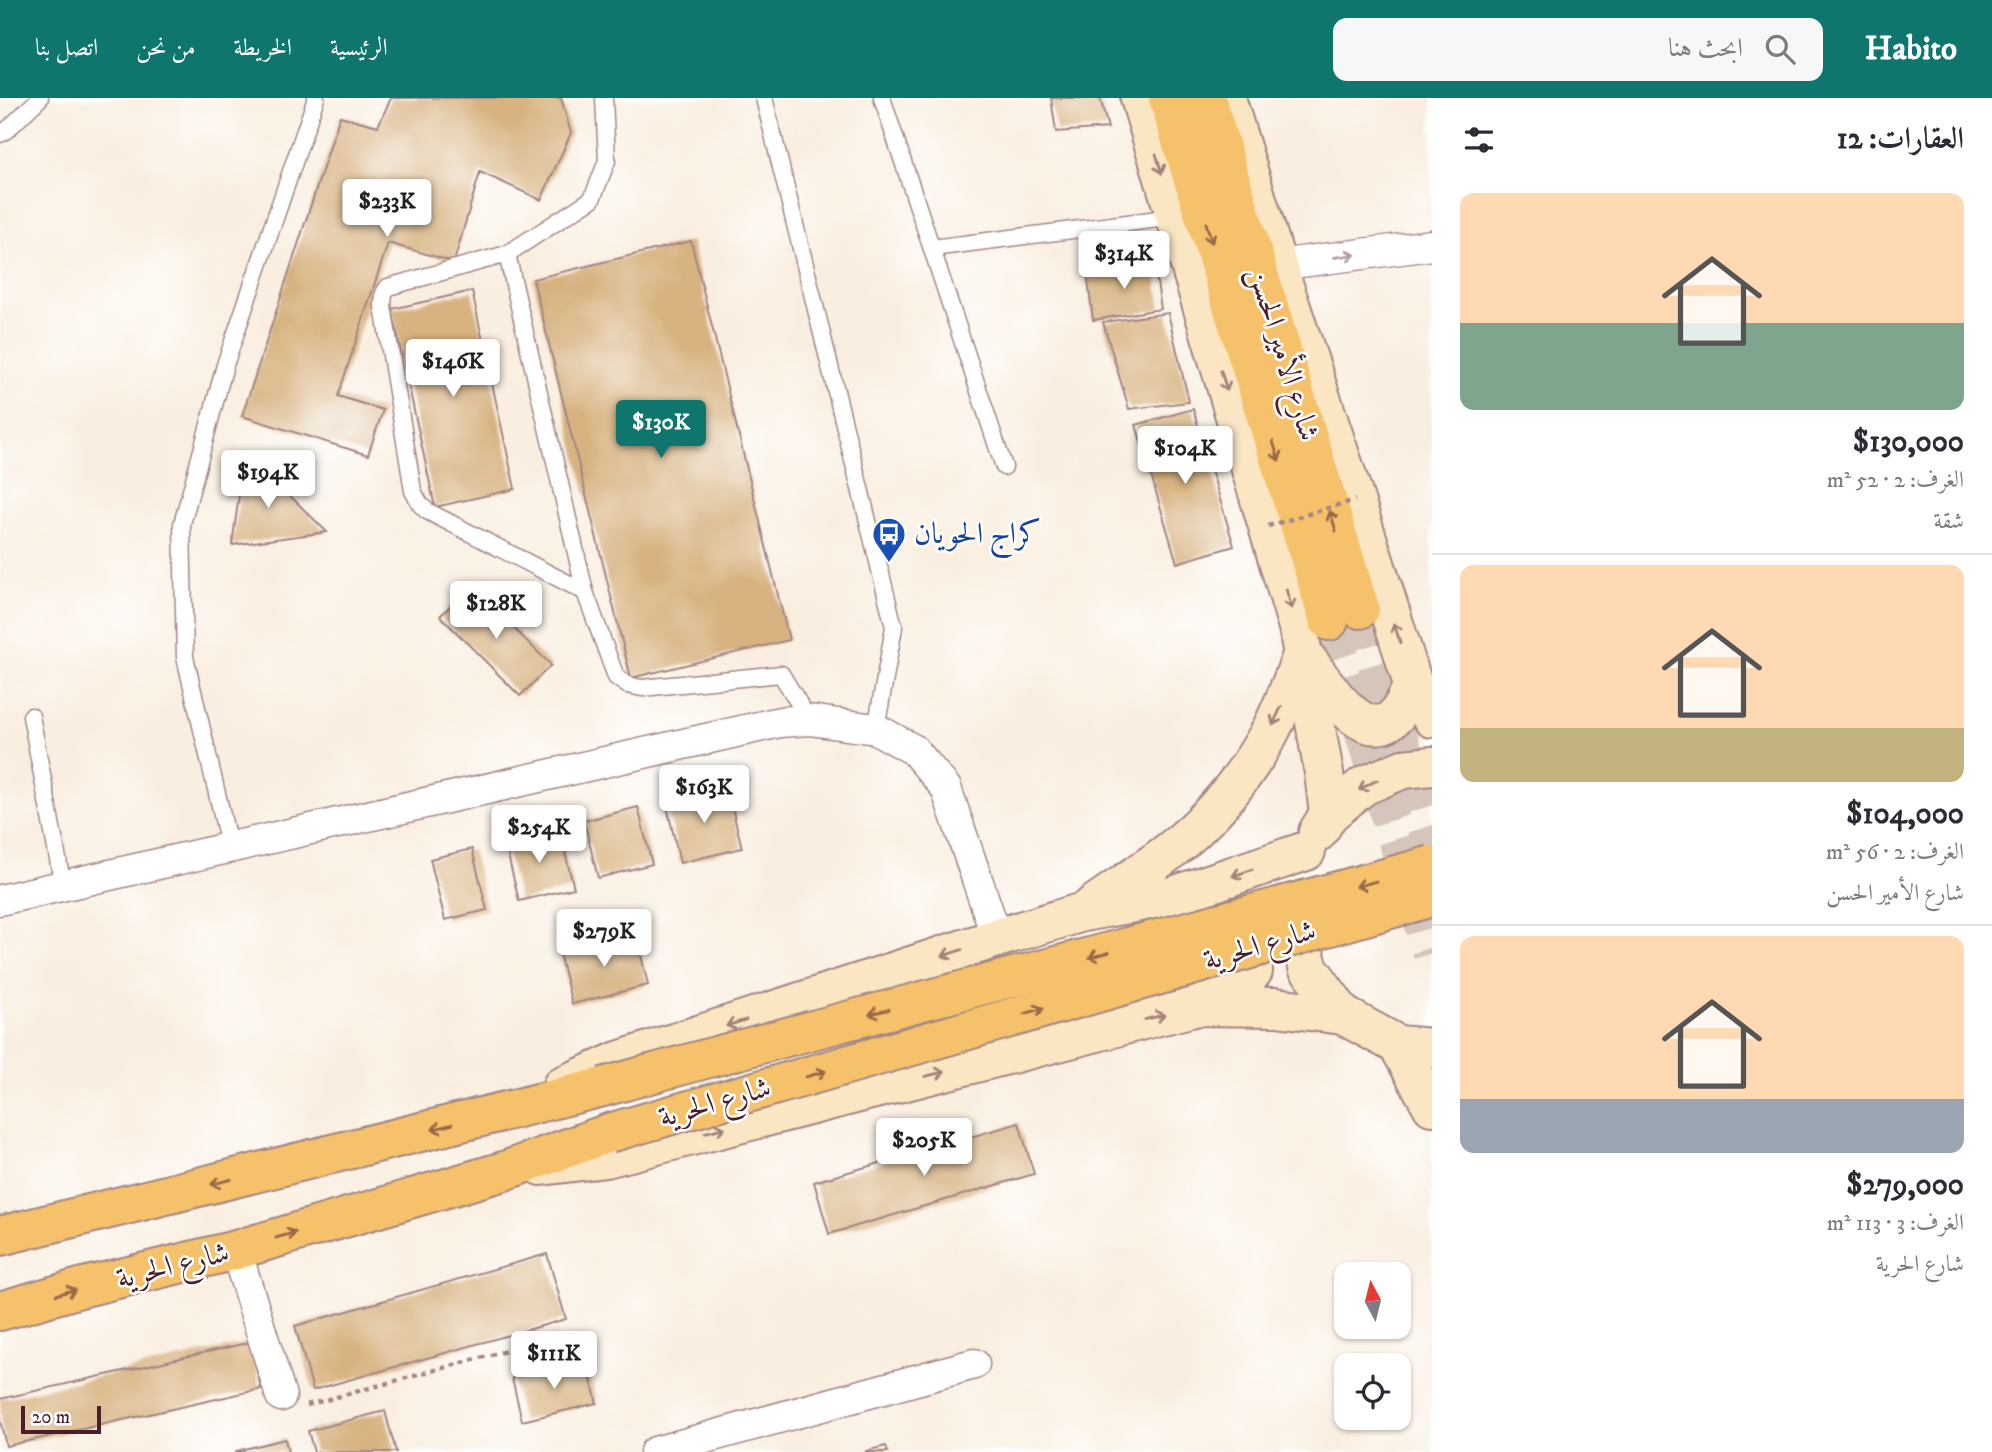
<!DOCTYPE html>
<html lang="ar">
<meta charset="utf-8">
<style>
:root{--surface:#fff;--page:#f7f7f7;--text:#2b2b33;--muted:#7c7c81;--line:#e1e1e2;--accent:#0f766e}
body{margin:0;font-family:"IM FELL DW Pica",Amiri,serif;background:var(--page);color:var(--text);direction:rtl;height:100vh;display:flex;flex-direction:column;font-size:26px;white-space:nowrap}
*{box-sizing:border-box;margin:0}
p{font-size:23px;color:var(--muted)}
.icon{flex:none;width:38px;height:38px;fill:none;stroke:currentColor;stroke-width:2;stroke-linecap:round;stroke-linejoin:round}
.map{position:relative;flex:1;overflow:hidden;direction:ltr}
.sheet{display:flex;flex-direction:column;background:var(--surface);width:560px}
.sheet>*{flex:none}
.needle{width:46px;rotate:353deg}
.buttons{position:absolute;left:1334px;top:1164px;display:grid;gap:14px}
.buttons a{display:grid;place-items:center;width:77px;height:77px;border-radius:14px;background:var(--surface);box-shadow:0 2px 5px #0004;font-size:35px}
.scale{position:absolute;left:21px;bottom:18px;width:80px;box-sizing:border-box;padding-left:7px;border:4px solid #4a1f2b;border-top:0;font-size:19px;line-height:24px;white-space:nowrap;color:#4a1f2b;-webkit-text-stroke:5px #fff;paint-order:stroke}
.price{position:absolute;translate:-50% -60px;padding:0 16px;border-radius:7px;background:#fff;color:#222;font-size:23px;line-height:46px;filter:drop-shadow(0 2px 4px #0008)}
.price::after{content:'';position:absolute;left:50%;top:42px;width:21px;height:16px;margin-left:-10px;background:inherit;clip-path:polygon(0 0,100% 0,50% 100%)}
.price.on{background:var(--accent);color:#fff}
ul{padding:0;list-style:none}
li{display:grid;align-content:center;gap:14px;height:371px;padding:0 28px}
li+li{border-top:2px solid var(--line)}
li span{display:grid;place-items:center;height:217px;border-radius:14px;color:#555}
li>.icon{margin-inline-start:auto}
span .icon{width:126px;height:126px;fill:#fffc;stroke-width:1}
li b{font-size:30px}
h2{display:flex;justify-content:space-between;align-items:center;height:84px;padding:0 28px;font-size:30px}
header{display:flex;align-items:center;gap:42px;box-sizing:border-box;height:98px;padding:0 35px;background:var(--accent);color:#fff}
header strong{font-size:33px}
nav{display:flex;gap:38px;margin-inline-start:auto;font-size:24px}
.search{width:490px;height:63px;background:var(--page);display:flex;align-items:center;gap:18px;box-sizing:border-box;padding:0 24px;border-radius:14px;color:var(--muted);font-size:26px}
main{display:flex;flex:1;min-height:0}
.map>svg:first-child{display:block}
.building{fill:#d8b381}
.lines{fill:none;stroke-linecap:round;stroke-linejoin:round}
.trunk-tunnel{stroke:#d6c5bb;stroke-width:38;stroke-dasharray:38 19;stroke-linecap:butt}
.service-casing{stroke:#a28685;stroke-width:19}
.minor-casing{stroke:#a28685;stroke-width:33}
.secondary-casing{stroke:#a28685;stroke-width:42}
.trunk-casing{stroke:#a28685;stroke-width:42}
.path{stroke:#a28685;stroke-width:4.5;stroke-dasharray:5 5;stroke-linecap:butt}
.service{stroke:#fff;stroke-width:16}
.minor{stroke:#fff;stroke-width:30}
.secondary{stroke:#fbe6c4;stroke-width:38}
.trunk{stroke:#f5c16b;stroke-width:38}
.trunk-bridge-casing{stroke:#a28685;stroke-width:42;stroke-linecap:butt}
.path-bridge{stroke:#a28685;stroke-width:4.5;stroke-dasharray:5 5;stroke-linecap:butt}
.trunk-bridge{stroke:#f5c16b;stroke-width:38}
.oneway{stroke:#a28278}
.oneway2{stroke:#976848}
.oneway3{stroke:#ae9aa0}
.labels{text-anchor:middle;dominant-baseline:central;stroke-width:5;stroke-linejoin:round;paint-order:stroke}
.street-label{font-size:30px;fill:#4a1f2b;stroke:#fff}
.transit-label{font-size:30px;fill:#164399;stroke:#fff;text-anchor:start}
</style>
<header>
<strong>Habito</strong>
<div class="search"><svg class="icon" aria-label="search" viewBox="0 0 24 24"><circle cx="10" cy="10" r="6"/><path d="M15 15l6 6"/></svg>ابحث هنا</div>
<nav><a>الرئيسية</a><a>الخريطة</a><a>من نحن</a><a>اتصل بنا</a></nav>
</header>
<main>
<section class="sheet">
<h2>العقارات: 12<svg class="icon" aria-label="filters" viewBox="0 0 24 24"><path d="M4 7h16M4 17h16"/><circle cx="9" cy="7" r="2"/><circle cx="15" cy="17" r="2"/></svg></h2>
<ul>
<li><span style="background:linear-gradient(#ffd9b3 60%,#7fa58c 0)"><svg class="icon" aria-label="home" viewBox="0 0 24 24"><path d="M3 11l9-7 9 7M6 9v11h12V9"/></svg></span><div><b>$130,000</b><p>الغرف: 2 · 52 m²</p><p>شقة</p></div></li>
<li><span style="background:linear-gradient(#ffd9b3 75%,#c2b280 0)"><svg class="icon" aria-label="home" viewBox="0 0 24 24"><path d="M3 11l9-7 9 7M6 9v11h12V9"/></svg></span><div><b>$104,000</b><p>الغرف: 2 · 56 m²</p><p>شارع الأمير الحسن</p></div></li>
<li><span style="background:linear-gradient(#ffd9b3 75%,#9aa5b1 0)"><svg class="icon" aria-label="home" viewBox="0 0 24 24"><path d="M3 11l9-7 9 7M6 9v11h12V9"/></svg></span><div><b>$279,000</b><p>الغرف: 3 · 113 m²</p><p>شارع الحرية</p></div></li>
</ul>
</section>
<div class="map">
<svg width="1432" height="1354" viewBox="0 0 1432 1354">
<rect width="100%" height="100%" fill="#fff"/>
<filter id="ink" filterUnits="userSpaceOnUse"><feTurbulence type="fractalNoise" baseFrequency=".0143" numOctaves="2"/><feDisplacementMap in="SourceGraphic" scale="14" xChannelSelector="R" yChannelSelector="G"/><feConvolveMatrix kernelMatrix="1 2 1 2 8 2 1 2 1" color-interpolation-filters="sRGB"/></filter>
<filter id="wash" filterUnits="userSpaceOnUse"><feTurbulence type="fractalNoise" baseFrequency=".00686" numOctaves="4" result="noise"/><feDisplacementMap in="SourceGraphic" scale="28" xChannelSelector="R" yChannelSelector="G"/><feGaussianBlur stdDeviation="1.57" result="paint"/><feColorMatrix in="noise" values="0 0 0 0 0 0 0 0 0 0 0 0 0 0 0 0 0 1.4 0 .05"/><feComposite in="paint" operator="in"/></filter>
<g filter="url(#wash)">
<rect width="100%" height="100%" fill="#f9eedf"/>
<g id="blocks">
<g class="building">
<path d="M 391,0 L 561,0 L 571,35 L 541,102 L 480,74 L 454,164 L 388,145 L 338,298 L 383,312 L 368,357 L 242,318 L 340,18 L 378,28 Z"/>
<path d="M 1051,0 L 1100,0 L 1108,30 L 1056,34 Z"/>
<path d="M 691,143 L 789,542 L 631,580 L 533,181 Z"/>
<path d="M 1154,164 L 1161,211 L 1093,222 L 1087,174 Z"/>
<path d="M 472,193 L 515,391 L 435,409 L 392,211 Z"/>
<path d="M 1168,215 L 1189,304 L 1129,311 L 1103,224 Z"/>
<path d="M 1193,311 L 1234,448 L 1177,465 L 1136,327 Z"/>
<path d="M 245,354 L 327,434 L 232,447 Z"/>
<path d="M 471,488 L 551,567 L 520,598 L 440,518 Z"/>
<path d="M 727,689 L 742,750 L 680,765 L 666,704 Z"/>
<path d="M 638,709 L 652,766 L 598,780 L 584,723 Z"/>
<path d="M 559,731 L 574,790 L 519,803 L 505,745 Z"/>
<path d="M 472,751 L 487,812 L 445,822 L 430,761 Z"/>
<path d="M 636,836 L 648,887 L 572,906 L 559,855 Z"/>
<path d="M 1019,1025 L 1034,1076 L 829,1136 L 814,1084 Z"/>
<path d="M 547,1156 L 566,1221 L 313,1292 L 295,1228 Z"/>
<path d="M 251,1244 L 261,1291 L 6,1348 L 0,1322 L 0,1301 Z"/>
<path d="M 586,1262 L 597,1305 L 522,1323 L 512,1280 Z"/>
<path d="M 385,1313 L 396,1354 L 314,1354 L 308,1333 Z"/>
<path d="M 285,1341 L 288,1354 L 236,1354 L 236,1353 Z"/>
<path d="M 886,1348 L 888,1354 L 866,1354 L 866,1353 Z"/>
</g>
</g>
</g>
<g filter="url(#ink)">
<use href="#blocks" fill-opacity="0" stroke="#a28685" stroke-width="2"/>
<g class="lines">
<g class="trunk-tunnel">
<path d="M 1360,511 L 1432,749"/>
<path d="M 1329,523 L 1432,855"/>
</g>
<defs>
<g id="service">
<path d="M 604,0 L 607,63 L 592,101 L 507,156 L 585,494 L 616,579 L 627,587 L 642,590 L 781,576 L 809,622"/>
<path d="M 764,0 L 894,529 L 876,631"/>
<path d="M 882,0 L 1004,369"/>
<path d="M 0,36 L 7,32 L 40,0"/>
<path d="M 932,150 L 1174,119"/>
<path d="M 507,156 L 388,189 L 384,195 L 383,208 L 413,393 L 420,406 L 427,413 L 585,494"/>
<path d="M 31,618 L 63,788"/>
<path d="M 230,751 L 185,559 L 182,426 L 225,267 L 316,0"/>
</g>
<g id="minor">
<path d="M 1277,167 L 1432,147"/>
<path d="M 0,802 L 780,624 L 809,622 L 876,631 L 914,652 L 946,690 L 997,840"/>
<path d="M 236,1152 L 281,1298"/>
<path d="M 655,1354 L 974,1266"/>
</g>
<g id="secondary">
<path d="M 1140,0 L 1298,529 L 1324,675 L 1329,716"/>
<path d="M 1226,0 L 1277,167 L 1355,402 L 1413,586 L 1432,620"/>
<path d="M 1306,560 C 1323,582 1365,655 1398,615 C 1405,607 1409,595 1413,586"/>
<path d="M 1318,734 L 1329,716 L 1363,688 L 1403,671 L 1432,668"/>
<path d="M 1296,804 L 1295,811 L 1308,869 L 1343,917 L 1398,947 L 1432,950"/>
<path d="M 1092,808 C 1116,791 1142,774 1166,756 C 1207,725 1242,683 1267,639 C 1282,613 1292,583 1303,555"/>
<path d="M 1200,907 L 1244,884 L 1253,873 L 1253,850 L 1249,834 L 1240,822"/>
<path d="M 1398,947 L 1432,1008"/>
<path d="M 562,988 L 618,963 L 997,840 L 1083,814 L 1173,798 L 1306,753"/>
<path d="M 541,1068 L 606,1060 L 1198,908 L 1276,909 L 1343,917"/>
</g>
<g id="trunk">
<path d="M 1168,0 L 1329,523"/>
<path d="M 1206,0 L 1360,511"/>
<path d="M 0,1138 L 603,989"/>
<path d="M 0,1213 L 80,1190 L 236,1152 L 504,1073 L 609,1035"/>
</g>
</defs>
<use href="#service" class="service-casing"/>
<use href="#minor" class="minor-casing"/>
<use href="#secondary" class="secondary-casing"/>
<use href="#trunk" class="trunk-casing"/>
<path class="path" d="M 307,1307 L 532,1246"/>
<use href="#service" class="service"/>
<use href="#minor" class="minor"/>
<use href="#secondary" class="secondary"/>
<use href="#trunk" class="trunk"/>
<defs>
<g id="trunk-bridge">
<path d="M 603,989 C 879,912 1156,844 1432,767"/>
<path d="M 609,1035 L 1432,799"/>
</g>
</defs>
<use href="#trunk-bridge" class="trunk-bridge-casing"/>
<path class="path-bridge" d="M 1268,428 L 1355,402"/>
<use href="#trunk-bridge" class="trunk-bridge"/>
</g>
<defs><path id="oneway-shaft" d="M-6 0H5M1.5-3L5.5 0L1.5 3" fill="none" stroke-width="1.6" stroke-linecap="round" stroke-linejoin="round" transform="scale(1.75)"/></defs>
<g class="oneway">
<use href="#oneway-shaft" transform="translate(1159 66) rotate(74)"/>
<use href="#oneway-shaft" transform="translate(1224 283) rotate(73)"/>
<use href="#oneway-shaft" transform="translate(1289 501) rotate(74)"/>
<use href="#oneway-shaft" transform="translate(1397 535) rotate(-108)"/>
<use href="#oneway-shaft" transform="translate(1277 618) rotate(115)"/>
<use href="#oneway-shaft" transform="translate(1368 687) rotate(152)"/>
<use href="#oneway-shaft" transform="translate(1242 775) rotate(161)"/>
<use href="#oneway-shaft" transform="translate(952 855) rotate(162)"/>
<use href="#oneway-shaft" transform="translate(1155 919) rotate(-14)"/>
<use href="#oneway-shaft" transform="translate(736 925) rotate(162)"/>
<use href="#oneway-shaft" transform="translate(935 976) rotate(-14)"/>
<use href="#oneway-shaft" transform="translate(715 1032) rotate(-14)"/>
</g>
<g class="oneway2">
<use href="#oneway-shaft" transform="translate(1209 135) rotate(73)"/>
<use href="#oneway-shaft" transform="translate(1276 353) rotate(73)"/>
<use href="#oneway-shaft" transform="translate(1333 423) rotate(-107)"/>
<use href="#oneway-shaft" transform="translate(1366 786) rotate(164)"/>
<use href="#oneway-shaft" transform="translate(1099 857) rotate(165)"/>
<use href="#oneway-shaft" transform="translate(1034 913) rotate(-16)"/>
<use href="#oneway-shaft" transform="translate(879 914) rotate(165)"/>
<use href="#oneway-shaft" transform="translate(816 976) rotate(-16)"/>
<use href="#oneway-shaft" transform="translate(442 1029) rotate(166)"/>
<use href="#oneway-shaft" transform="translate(221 1084) rotate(166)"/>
<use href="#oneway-shaft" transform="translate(286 1137) rotate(-16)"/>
<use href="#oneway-shaft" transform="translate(66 1194) rotate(-16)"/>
</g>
<use class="oneway3" href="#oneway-shaft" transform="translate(1345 158) rotate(-7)"/>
</g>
<defs>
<symbol id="bus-pin" viewBox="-11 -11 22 30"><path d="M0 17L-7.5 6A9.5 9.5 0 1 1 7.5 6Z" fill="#1a4fb4" stroke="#fff"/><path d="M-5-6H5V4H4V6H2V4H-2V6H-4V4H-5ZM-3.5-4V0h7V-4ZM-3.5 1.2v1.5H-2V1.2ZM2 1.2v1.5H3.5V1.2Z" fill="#fff"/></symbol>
</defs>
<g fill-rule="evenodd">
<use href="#bus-pin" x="870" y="417" width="38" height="52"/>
</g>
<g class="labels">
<g class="street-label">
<text transform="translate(1283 256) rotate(73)">شارع الأمير الحسن</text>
<text transform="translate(1260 848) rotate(-16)">شارع الحرية</text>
<text transform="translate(715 1005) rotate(-16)">شارع الحرية</text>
<text transform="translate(173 1168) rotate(-14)">شارع الحرية</text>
</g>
<g class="transit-label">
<text x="914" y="436">كراج الحويان</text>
</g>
</g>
</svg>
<div class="buttons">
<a><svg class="needle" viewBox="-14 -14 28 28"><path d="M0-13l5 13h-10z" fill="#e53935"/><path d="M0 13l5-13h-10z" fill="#7c7c81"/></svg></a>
<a><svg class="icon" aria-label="locate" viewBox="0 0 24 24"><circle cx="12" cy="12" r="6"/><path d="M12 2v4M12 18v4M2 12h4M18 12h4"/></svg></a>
</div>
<div class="scale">20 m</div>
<b class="price" style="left:387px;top:141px">$233K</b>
<b class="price" style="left:1124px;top:193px">$314K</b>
<b class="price" style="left:453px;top:301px">$146K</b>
<b class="price on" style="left:661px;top:362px">$130K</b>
<b class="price" style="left:1185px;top:388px">$104K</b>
<b class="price" style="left:268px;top:412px">$194K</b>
<b class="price" style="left:496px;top:543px">$128K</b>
<b class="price" style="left:704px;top:727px">$163K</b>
<b class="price" style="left:539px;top:767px">$254K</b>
<b class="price" style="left:604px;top:871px">$279K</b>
<b class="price" style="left:924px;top:1080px">$205K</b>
<b class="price" style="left:554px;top:1293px">$111K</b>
</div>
</main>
